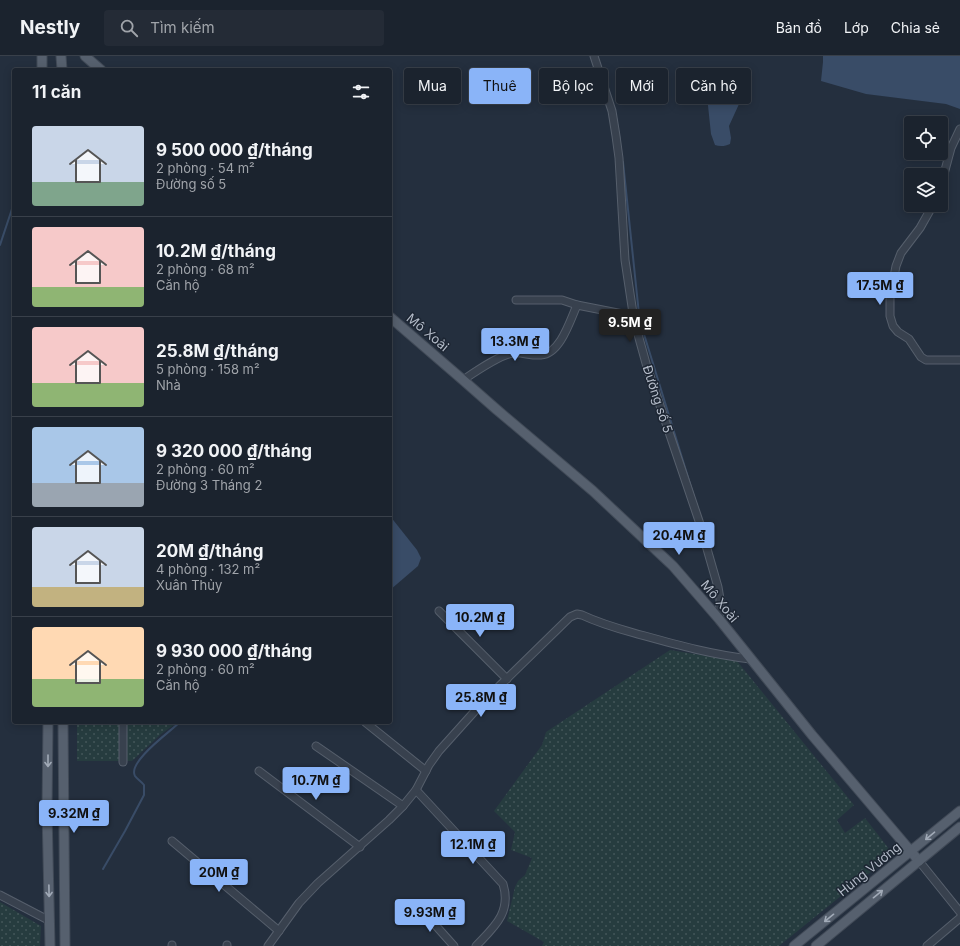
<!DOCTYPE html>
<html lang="vi">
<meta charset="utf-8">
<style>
:root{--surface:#1b232e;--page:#242b36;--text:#f1f3f6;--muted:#a0a4aa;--line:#39404a;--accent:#8ab4f8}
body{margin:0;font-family:Inter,sans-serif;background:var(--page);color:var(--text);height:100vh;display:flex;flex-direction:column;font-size:15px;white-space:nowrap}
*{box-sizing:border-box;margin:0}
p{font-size:13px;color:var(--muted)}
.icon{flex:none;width:22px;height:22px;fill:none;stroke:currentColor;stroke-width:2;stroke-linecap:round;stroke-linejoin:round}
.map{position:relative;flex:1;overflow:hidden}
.side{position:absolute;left:12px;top:12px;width:380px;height:656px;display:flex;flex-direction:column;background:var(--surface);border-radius:4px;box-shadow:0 2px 10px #0003,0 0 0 1px var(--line)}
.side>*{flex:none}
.guide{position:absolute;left:404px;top:12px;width:380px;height:36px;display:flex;gap:8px}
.tools{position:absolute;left:904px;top:60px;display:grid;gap:8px}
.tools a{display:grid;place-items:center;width:44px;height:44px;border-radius:4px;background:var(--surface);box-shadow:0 2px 10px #0003,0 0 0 1px var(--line);font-size:20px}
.price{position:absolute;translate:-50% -34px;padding:0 9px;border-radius:4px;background:var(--accent);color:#111;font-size:13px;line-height:26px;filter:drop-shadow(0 1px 2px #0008)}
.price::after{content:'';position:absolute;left:50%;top:24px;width:12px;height:9px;margin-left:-6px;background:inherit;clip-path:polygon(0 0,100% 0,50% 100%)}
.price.on{background:#222;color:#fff}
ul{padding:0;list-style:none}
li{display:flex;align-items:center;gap:12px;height:100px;padding:0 20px}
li+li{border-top:1px solid var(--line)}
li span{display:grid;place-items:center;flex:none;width:112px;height:80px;border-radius:4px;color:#555}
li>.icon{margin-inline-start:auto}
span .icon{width:48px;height:48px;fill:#fffc;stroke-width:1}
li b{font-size:17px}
h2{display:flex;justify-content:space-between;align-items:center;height:48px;padding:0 20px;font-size:17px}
.pill{padding:0 14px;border-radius:4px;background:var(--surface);box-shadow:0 2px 10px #0003,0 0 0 1px var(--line);font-size:14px;line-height:36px}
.pill.on{background:var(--accent);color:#111}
header{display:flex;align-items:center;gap:24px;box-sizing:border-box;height:56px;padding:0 20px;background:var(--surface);border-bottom:1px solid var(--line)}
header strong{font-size:19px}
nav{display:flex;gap:22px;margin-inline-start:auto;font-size:14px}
.search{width:280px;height:36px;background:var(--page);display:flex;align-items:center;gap:10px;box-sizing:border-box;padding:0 14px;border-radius:4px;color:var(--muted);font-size:15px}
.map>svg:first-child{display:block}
.grass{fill:url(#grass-dots)}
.water{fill:#394c67}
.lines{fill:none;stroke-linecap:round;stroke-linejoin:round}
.stream{stroke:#394c67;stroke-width:2}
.minor-casing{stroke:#565f6c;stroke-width:9}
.major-casing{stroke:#414a57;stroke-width:11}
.minor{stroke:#38414e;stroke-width:7}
.major{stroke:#56606e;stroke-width:9}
.oneway{stroke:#a1aab7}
.labels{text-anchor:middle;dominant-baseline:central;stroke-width:3;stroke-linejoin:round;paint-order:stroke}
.street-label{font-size:13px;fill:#b4bcc9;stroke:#1d2633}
</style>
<header>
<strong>Nestly</strong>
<div class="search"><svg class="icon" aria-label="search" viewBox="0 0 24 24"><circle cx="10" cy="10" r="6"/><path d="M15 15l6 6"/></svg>Tìm kiếm</div>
<nav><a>Bản đồ</a><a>Lớp</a><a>Chia sẻ</a></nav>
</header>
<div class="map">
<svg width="960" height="890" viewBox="0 0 960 890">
<defs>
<pattern id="grass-dots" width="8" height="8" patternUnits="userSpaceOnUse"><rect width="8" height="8" fill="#263c3f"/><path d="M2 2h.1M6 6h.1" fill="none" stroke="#435659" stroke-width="1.8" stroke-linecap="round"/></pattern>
</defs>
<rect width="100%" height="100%" fill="#242f3e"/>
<g class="grass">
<path d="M 670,594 L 737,605 L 854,749 L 837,764 L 845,777 L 865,762 L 893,798 L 779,890 L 542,890 L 544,886 L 507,865 L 515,831 L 518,825 L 525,819 L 532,802 L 511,794 L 515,776 L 494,755 L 542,689 L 546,676 Z"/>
<path d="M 77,666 L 178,666 L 161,678 L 132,705 L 77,705 Z"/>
<path d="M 0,846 L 41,870 L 40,890 L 0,890 Z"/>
</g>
<g class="water">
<path d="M 823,0 L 960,0 L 960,53 L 946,48 L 866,38 L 821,25 L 823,6 Z"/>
<path d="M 712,14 L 715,15 L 719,26 L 735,23 L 738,24 L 739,48 L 729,70 L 731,82 L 730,88 C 726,90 720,91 715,89 L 711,78 L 705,21 L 705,16 Z"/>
<path d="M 390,460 L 417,494 L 421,502 L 418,510 L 390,534 Z"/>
</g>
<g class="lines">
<g class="stream">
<path d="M 615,56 L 620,85"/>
<path d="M 623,106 L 639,258 L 643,275 L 695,444"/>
<path d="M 0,189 L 14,147"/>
<path d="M 103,813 L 125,775 L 144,739 L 144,729 C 142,726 137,723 135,720 C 127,706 171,675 180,666"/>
</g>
<defs>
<g id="minor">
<path d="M 594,0 L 612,55 L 616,80 L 619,102 L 625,204 L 634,264 L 647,311 L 699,465 L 718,531 L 720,543 L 719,563"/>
<path d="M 941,129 L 951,92 L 960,73"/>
<path d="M 933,149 L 920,172 L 901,197 L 896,210 L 890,242 L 890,260 L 893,270 L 898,276 L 909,283 L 921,301 L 926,304 L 960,304"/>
<path d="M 516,244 L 562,244 L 577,249 L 633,260"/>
<path d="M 463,324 C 475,316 499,299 513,297 C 522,296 531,300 541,299 C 560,298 570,265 577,249"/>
<path d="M 439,555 L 507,623"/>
<path d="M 123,666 L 123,706"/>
<path d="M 365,666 L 426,715"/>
<path d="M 316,690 L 403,750"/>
<path d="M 259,715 L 360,791"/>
<path d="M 416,734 L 503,828 C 512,857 493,872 476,890"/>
<path d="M 47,755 L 63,754"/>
<path d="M 172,785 L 279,875"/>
<path d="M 919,805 L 960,856"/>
<path d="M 0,839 L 50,865"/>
<path d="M 420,852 L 454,890"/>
<path d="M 172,889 L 172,890"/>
<path d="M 227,890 L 227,889"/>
<path d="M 268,890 L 299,847 L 318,827 L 389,764 L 403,750 L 416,734 L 429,709 L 439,695 L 483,646 L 570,561 L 577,558 L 582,559 C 599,567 616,572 634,577 C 674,588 708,598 750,603"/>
<path d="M 927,890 L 960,862"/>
</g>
<g id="major">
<path d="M 42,0 L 42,14"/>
<path d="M 61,0 L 62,14"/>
<path d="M 85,0 L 101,14"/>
<path d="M 390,261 L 463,324 L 496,353 L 593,435 L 673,510 L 719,563 L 812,679 L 919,805"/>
<path d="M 48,666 L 47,755 L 50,890"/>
<path d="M 63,666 L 65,890"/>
<path d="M 794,890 L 960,755"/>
<path d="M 816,890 L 960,771"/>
</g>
</defs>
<use href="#minor" class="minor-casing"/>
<use href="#major" class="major-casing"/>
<use href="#minor" class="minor"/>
<use href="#major" class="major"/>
</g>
<defs><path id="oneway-shaft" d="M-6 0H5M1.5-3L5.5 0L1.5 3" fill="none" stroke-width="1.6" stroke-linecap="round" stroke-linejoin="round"/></defs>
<g class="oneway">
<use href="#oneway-shaft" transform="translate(48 705) rotate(90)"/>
<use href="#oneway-shaft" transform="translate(930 780) rotate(140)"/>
<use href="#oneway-shaft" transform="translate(49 835) rotate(89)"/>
<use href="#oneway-shaft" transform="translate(878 838) rotate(-39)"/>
<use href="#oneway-shaft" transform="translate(829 862) rotate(141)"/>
</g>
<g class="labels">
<g class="street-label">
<text transform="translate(428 276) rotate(40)">Mô Xoài</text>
<text transform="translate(658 343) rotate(72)">Đường số 5</text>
<text transform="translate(720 545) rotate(50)">Mô Xoài</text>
<text transform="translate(869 813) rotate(-39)">Hùng Vương</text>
</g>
</g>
</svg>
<div class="tools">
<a><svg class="icon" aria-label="locate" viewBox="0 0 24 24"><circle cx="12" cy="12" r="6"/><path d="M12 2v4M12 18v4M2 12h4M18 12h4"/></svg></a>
<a><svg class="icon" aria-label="layers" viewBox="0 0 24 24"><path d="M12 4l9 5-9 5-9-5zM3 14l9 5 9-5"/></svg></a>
</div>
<b class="price" style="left:880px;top:250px">17.5M ₫</b>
<b class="price on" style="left:630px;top:287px">9.5M ₫</b>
<b class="price" style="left:515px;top:306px">13.3M ₫</b>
<b class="price" style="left:679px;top:500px">20.4M ₫</b>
<b class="price" style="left:480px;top:582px">10.2M ₫</b>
<b class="price" style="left:481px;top:662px">25.8M ₫</b>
<b class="price" style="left:316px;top:745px">10.7M ₫</b>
<b class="price" style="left:74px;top:778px">9.32M ₫</b>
<b class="price" style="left:473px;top:809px">12.1M ₫</b>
<b class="price" style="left:219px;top:837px">20M ₫</b>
<b class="price" style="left:430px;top:877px">9.93M ₫</b>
<div class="guide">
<a class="pill">Mua</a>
<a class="pill on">Thuê</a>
<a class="pill">Bộ lọc</a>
<a class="pill">Mới</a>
<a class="pill">Căn hộ</a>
</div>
<section class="side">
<h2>11 căn<svg class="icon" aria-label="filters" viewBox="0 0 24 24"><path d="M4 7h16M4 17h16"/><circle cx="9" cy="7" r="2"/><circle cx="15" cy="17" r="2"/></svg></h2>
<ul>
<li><span style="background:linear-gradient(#c9d6e8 70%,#7fa58c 0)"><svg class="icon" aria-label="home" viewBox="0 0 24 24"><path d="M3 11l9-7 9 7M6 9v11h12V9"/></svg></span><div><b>9 500 000 ₫/tháng</b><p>2 phòng · 54 m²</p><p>Đường số 5</p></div></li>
<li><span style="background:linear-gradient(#f6c9c9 75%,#8fb573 0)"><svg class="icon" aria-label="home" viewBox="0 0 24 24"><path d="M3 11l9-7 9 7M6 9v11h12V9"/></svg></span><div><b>10.2M ₫/tháng</b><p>2 phòng · 68 m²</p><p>Căn hộ</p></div></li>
<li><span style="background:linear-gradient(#f6c9c9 70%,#8fb573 0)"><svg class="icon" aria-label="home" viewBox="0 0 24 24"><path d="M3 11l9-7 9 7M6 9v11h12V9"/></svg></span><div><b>25.8M ₫/tháng</b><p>5 phòng · 158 m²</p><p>Nhà</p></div></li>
<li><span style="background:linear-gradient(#a9c7e8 70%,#9aa5b1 0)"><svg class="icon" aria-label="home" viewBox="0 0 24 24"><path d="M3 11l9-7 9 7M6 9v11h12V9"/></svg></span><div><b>9 320 000 ₫/tháng</b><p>2 phòng · 60 m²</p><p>Đường 3 Tháng 2</p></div></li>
<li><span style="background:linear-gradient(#c9d6e8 75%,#c2b280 0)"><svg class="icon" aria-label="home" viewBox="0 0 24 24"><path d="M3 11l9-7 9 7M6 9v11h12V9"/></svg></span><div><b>20M ₫/tháng</b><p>4 phòng · 132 m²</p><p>Xuân Thủy</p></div></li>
<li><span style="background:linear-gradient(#ffd9b3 65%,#8fb573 0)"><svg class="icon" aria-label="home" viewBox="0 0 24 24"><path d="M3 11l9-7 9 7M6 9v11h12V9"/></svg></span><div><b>9 930 000 ₫/tháng</b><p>2 phòng · 60 m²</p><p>Căn hộ</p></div></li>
</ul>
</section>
</div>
